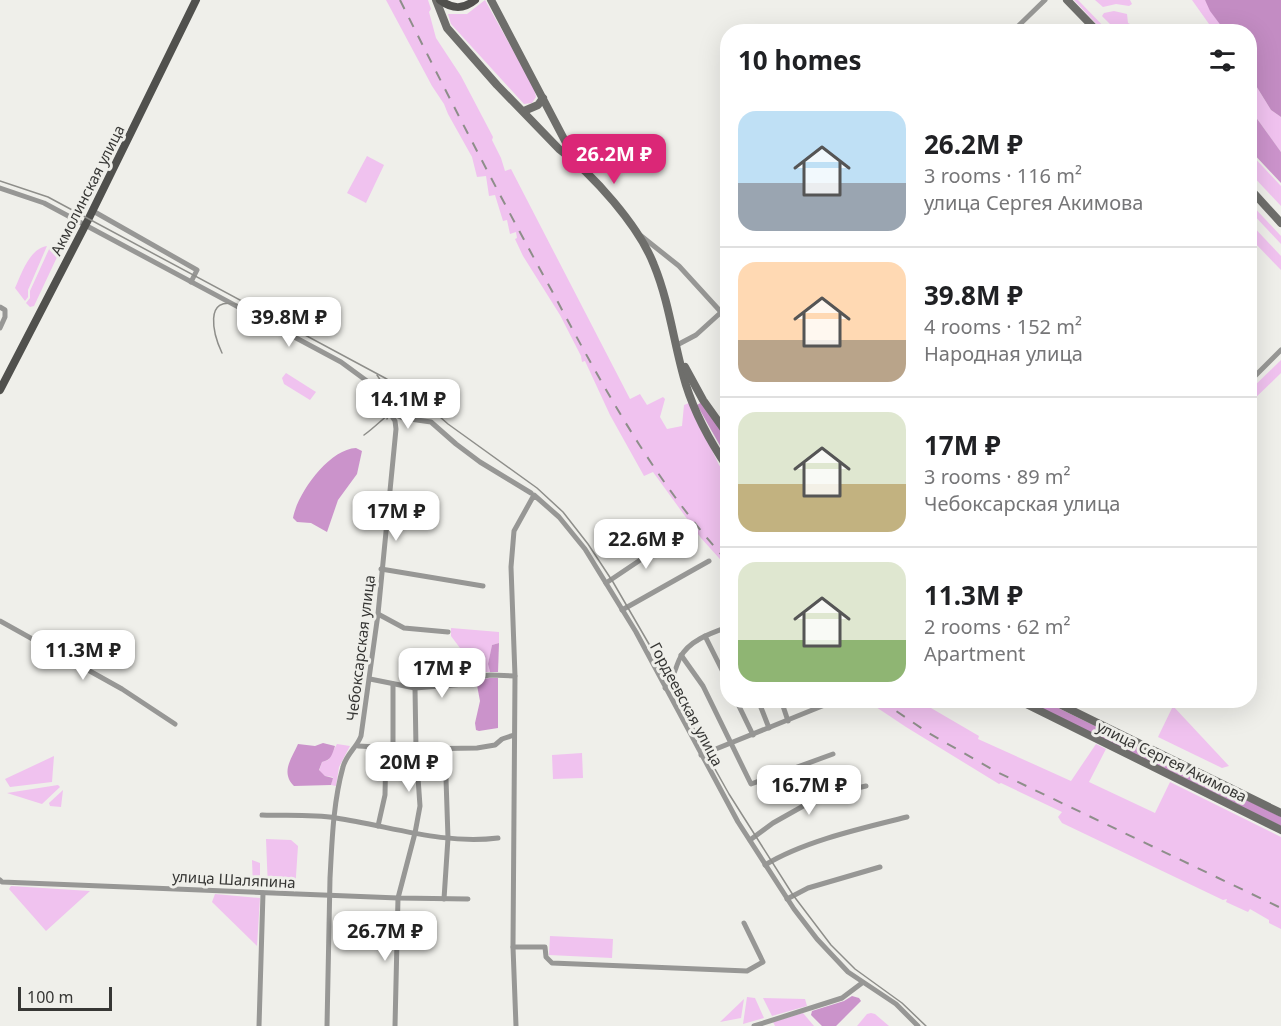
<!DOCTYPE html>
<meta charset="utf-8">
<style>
:root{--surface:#fff;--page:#f6f6f6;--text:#202124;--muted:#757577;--line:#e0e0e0;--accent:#db2777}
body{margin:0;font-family:"Noto Sans",sans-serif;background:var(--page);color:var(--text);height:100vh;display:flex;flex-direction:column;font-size:22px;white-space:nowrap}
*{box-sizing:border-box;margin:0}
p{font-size:20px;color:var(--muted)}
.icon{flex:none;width:33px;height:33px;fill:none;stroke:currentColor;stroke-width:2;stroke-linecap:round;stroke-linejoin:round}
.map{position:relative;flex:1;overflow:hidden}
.panel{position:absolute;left:720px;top:24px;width:537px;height:684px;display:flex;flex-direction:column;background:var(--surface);border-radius:24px;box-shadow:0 6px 24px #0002}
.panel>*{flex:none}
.scale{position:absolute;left:18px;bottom:15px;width:94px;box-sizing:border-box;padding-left:6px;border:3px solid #363634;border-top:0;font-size:16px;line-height:21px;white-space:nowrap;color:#363634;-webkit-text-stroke:4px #efefea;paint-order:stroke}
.price{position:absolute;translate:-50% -51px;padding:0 14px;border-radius:12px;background:#fff;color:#222;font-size:20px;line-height:39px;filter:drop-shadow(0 2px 3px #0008)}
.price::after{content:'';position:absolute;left:50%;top:36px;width:18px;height:14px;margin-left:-9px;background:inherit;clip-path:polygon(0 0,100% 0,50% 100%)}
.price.on{background:var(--accent);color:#fff}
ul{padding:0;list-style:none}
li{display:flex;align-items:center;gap:18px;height:150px;padding:0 18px}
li+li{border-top:2px solid var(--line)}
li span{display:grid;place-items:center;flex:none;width:168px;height:120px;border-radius:18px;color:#555}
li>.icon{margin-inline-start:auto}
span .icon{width:72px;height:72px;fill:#fffc;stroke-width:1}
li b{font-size:26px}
h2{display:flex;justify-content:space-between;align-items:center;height:72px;padding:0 18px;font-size:26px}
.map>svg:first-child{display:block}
.green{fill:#f0c2ef}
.forest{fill:#cb93cb}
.water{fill:#c38cc3}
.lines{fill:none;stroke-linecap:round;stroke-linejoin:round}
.minor{stroke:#979795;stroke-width:5}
.secondary{stroke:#6e6e6b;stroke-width:8}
.primary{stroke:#50504d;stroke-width:8}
.tram{stroke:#8e8e8a;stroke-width:1.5}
.rail{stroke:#8e8e8a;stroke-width:2;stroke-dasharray:10 10;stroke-linecap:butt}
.labels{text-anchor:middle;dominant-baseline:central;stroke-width:6;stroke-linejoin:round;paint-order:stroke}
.street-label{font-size:15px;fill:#363634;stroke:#efefea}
</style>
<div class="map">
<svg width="1281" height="1026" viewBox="0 0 1281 1026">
<rect width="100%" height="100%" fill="#efefea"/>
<g class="green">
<path d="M 386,0 L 428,0 L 431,9 L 429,12 L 436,38 L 461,76 L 493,137 L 492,140 L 501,158 L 505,171 L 511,169 L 630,399 L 640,394 L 647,405 L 663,397 L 665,399 L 660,417 L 667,429 L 682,426 L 684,405 L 689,403 L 719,465 L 727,475 L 727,567 L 701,538 L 653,472 L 644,476 L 610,415 L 585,361 L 582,362 L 581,356 L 560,315 L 523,256 L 515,239 L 517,238 L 516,232 L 510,234 L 507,220 L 503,221 L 495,195 L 489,196 L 486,176 L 477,177 L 472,157 L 448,114 L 444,104 L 432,86 Z"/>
<path d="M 485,0 L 534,88 L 536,97 L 532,103 L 524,104 L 451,24 L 448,14 L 467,14 Z"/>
<path d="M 1074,0 L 1078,0 L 1108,31 L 1103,31 Z"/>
<path d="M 1095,0 L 1130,0 L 1132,4 L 1129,6 L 1116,4 L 1103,7 Z"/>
<path d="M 1192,0 L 1205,0 L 1225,31 L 1214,31 Z"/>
<path d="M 1114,11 L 1127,14 L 1128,23 L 1136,27 L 1138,31 L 1117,31 L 1102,16 L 1104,13 Z"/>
<path d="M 1250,76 L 1271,110 L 1281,117 L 1281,152 L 1250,109 Z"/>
<path d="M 1250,153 L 1281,186 L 1281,206 L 1250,173 Z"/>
<path d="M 367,156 L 384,165 L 366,203 L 347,193 Z"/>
<path d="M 1250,203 L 1281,236 L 1281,244 L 1250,211 Z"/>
<path d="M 1250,223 L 1281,256 L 1281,270 L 1250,238 Z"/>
<path d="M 47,246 L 28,290 L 28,297 L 25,301 L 15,288 C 22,273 29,249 47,246 Z"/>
<path d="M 50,247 L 56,250 L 58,255 L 34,306 L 30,307 L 26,303 L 30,298 L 30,291 Z"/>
<path d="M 1281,360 L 1281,373 L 1250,403 L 1250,390 Z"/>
<path d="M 286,373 L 316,392 L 310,400 L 284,384 L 282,378 Z"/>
<path d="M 451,628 L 499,632 L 499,643 L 492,645 L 488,664 L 490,672 L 468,672 L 460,648 L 451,636 Z"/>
<path d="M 867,701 L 919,701 L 979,736 L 978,739 L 1071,781 L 1096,744 L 1106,749 L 1089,782 L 1155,813 L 1170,782 L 1281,837 L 1281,929 L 1269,923 L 1269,920 L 1250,909 L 1248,912 L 1226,902 L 1227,899 L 1223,900 L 1062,823 L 1058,817 L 1062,812 L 1001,783 L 999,784 L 906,727 Z"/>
<path d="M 1173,706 L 1229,766 L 1222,768 L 1158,737 Z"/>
<path d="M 337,744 L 350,746 L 339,767 L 336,786 L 331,785 L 333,777 L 325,776 L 319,771 L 322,762 L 328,760 Z"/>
<path d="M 582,753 L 583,778 L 553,779 L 552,755 Z"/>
<path d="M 54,756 L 52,782 L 10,787 L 5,779 Z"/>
<path d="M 58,785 L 60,787 L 42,804 L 7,793 Z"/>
<path d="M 63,790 L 61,807 L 50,806 L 49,803 Z"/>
<path d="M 266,839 L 291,840 L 298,846 L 295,891 L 268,889 Z"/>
<path d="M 252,860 L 260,863 L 260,883 L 258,886 L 253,886 Z"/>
<path d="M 11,886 L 90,891 L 46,931 L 9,889 Z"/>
<path d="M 215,894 L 260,898 L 257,946 L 212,902 Z"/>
<path d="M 550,936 L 613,939 L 612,958 L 549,955 Z"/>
<path d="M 747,997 L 755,998 L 764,1018 L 743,1024 Z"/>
<path d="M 763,998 L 805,999 L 807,1006 L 772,1016 Z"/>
<path d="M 744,999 L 741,1018 L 720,1022 Z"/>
<path d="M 803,1013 L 814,1026 L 775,1026 L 773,1022 Z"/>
<path d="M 871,1013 L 875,1014 L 889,1026 L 857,1026 L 867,1014 Z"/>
</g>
<g class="forest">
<path d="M 1250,109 L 1281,152 L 1281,183 L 1250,150 Z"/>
<path d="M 702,402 L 727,440 L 727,458 L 697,405 Z"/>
<path d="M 356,448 L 362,451 L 357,474 L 338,500 L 327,532 L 311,523 L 297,522 L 293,518 C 297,494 329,449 356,448 Z"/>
<path d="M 499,643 L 498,672 L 490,672 L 488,664 L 492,645 Z"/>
<path d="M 490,678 L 498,678 L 498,728 L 479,731 L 476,730 L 475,723 L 480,701 L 476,680 Z"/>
<path d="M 1026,701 L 1044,701 L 1281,817 L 1281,826 Z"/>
<path d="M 323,743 L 335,746 C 332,755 331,760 322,762 L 319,770 L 325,776 L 333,778 L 331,785 L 294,786 C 280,772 292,758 298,744 L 315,746 Z"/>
<path d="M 852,996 L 859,998 L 861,1001 L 836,1026 L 822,1026 L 811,1015 L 812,1011 L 844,1001 Z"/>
</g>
<path class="water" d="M 1205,0 L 1281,0 L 1281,117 L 1271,110 L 1250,76 L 1250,32 L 1225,31 L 1210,11 Z"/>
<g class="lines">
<g class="minor">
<path d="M 1012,32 L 1045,0"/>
<path d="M 0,188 L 44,203 L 341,362 L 371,384 L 395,421 L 396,429 L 378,614 L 361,736 C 357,747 346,755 343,767 C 333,803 332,842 330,878 C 329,927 328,977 327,1026"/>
<path d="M 93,211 L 197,270 L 191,282"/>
<path d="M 640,235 L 679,266 L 721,312"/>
<path d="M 0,307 L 5,310 L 5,317 L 0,328"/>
<path d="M 677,345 L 696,335 L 728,306"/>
<path d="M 1250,381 L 1281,350"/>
<path d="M 391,413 L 403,418 L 431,422 L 456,444 L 480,462 L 531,493"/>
<path d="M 381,569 L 483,586"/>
<path d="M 606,583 L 673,538"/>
<path d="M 622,610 L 709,561"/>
<path d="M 378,614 L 404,628 L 448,632"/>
<path d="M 0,621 L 122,689 L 175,724"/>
<path d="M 705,636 L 728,682"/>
<path d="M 681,655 L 703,686 L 751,784 L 833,754"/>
<path d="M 370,679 L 415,688 L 465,684 L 475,677 L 491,675 L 515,676"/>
<path d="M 393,684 L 393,747"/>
<path d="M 665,688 C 674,679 675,668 680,658 C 688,641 711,633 728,627"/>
<path d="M 736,700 L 753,735"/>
<path d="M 758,700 L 769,728"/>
<path d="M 781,700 L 788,721"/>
<path d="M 358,746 L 416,749 L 477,748 L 495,745 L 502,739 L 514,735"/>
<path d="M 701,755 L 837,700"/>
<path d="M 262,815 C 286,816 312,814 336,818 C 390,826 443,845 498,838"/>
<path d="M 378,826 L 385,795 L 386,747"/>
<path d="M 750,840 L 773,823 L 821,796 L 866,786"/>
<path d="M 765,865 C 804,841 863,828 907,817"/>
<path d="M 0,880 L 2,882 L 398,898 L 468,899"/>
<path d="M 444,899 L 448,838 L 445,749"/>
<path d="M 787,899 L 808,888 L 880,867"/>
<path d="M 513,947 L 545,947 L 546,957 L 552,963 L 747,971 L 763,962 L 744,923"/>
<path d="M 259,1026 L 263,893"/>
<path d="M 395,1026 L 398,898 L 415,833 L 420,806 L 416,749 L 415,688"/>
<path d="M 516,1026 L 513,947 L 515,676 L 511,567 L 514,531 L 534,495 L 559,517 L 585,549 L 636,632 L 738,822 L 794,909 L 817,939 L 848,972 L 896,1004 L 918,1026"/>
<path d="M 754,1026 L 842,998 L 862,983"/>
</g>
<g class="secondary">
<path d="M 436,0 L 447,28 L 497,85 L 559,149 C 593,174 639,226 654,265 C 670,304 674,346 686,385 C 695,414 711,443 728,468"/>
<path d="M 491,0 L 574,158"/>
<path d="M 1067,0 L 1098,32"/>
<path d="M 524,111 L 538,105 L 543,98"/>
<path d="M 1250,189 L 1281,223"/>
<path d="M 685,367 L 703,400 L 728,435"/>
<path d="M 1018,700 L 1281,830"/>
<path d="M 1051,700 L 1281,813"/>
</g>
<g class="primary">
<path d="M 440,0 C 452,9 463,10 475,0"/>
<path d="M 0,390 L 88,220 L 196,0"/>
</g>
<g class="tram">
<path d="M 0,181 L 48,197 L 385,378 L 423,402 L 448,424 L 537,488 L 563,512 L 588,544 L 613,582 L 671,682 L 706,753 L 729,794 L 793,895 L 831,945 L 855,969 L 902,1003 L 926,1026"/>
<path d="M 222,353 C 214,336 202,294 239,305"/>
<path d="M 377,375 C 386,388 394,403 387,419"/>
<path d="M 364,435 C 390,416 392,401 428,409"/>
</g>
<g class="rail">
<path d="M 400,0 C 449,98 499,195 552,291 C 603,387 654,481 728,562"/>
<path d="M 880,700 L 927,732 L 995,771 L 1281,908"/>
</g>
</g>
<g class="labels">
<g class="street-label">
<text transform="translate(87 190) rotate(-63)">Акмолинская улица</text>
<text transform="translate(360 648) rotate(-83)">Чебоксарская улица</text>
<text transform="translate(687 704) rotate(62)">Гордеевская улица</text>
<text transform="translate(1172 761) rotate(26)">улица Сергея Акимова</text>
<text transform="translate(234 879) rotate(3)">улица Шаляпина</text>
</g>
</g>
</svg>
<div class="scale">100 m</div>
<b class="price on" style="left:614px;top:185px">26.2M ₽</b>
<b class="price" style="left:289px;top:348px">39.8M ₽</b>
<b class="price" style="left:408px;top:430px">14.1M ₽</b>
<b class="price" style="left:396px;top:542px">17M ₽</b>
<b class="price" style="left:646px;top:570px">22.6M ₽</b>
<b class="price" style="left:83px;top:681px">11.3M ₽</b>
<b class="price" style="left:442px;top:699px">17M ₽</b>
<b class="price" style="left:409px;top:793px">20M ₽</b>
<b class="price" style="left:809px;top:816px">16.7M ₽</b>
<b class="price" style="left:385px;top:962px">26.7M ₽</b>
<section class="panel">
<h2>10 homes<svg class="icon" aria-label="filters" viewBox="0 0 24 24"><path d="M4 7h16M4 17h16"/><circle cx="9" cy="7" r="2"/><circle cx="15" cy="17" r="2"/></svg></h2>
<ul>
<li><span style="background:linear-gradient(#bfe0f5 60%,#9aa5b1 0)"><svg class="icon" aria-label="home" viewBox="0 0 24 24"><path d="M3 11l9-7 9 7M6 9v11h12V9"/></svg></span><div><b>26.2M ₽</b><p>3 rooms · 116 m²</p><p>улица Сергея Акимова</p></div></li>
<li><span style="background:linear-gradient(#ffd9b3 65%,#b9a48a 0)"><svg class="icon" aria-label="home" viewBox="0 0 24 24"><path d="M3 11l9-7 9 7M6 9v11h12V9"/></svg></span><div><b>39.8M ₽</b><p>4 rooms · 152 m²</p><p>Народная улица</p></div></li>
<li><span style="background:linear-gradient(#dfe7d0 60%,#c2b280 0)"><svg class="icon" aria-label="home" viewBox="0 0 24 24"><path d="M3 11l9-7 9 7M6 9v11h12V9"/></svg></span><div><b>17M ₽</b><p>3 rooms · 89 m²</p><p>Чебоксарская улица</p></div></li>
<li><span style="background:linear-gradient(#dfe7d0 65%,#8fb573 0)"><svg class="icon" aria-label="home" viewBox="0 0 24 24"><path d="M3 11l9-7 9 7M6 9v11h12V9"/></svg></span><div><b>11.3M ₽</b><p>2 rooms · 62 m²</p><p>Apartment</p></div></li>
</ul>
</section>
</div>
